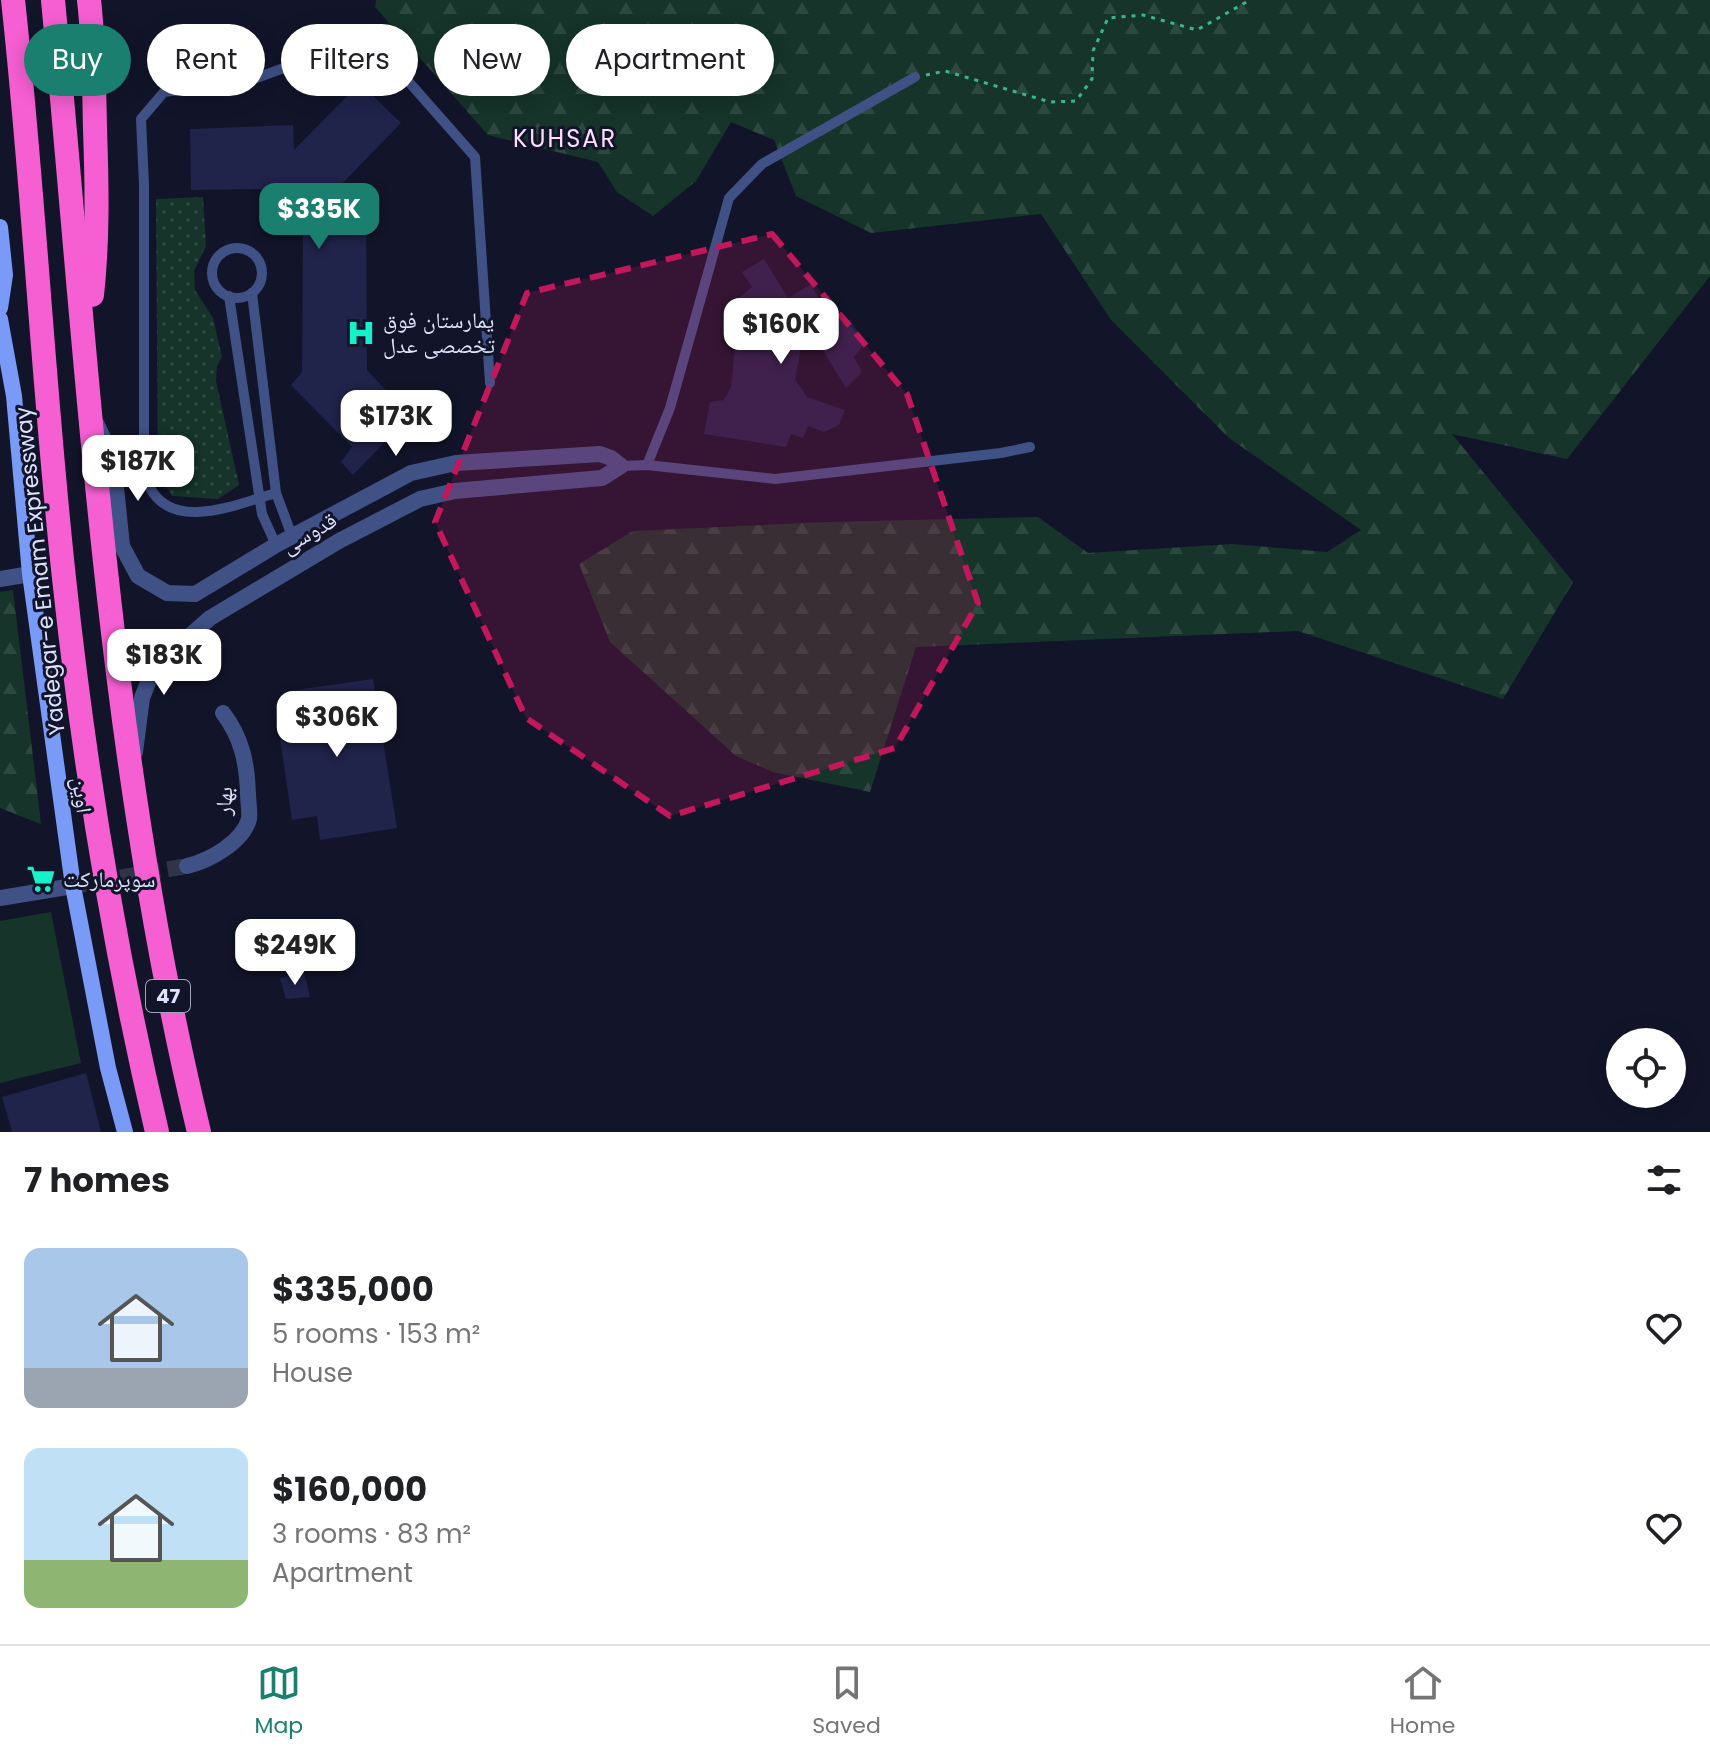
<!DOCTYPE html>
<meta charset="utf-8">
<style>
:root{--surface:#fff;--page:#f2f2f2;--text:#202124;--muted:#757577;--line:#e0e0e0;--accent:#1b7f6f}
body{margin:0;font-family:Poppins,"Noto Naskh Arabic",sans-serif;background:var(--page);color:var(--text);height:100vh;display:flex;flex-direction:column;font-size:30px;white-space:nowrap}
*{box-sizing:border-box;margin:0}
p{font-size:26px;color:var(--muted)}
.icon{flex:none;width:44px;height:44px;fill:none;stroke:currentColor;stroke-width:2;stroke-linecap:round;stroke-linejoin:round}
.map{position:relative;height:1132px;overflow:hidden}
.sheet{display:flex;flex-direction:column;background:var(--surface);flex:1}
.sheet>*{flex:none}
.banner{position:absolute;left:24px;top:24px;width:800px;height:72px;display:flex;gap:16px}
.fabs{position:absolute;left:1606px;top:1028px;display:grid;gap:16px}
.fabs a{display:grid;place-items:center;width:80px;height:80px;border-radius:50%;background:var(--surface);box-shadow:0 4px 20px #0003;font-size:40px}
.price{position:absolute;translate:-50% -68px;padding:0 18px;border-radius:16px;background:#fff;color:#222;font-size:26px;line-height:52px;filter:drop-shadow(0 2px 4px #0008)}
.price::after{content:'';position:absolute;left:50%;top:48px;width:24px;height:18px;margin-left:-12px;background:inherit;clip-path:polygon(0 0,100% 0,50% 100%)}
.price.active{background:var(--accent);color:#fff}
ul{padding:0;list-style:none}
li{display:flex;align-items:center;gap:24px;height:200px;padding:0 24px}
li span{display:grid;place-items:center;flex:none;width:224px;height:160px;border-radius:16px;color:#555}
li>.icon{margin-inline-start:auto}
span .icon{width:96px;height:96px;fill:#fffc;stroke-width:1}
li b{font-size:34px}
h2{display:flex;justify-content:space-between;align-items:center;height:96px;padding:0 24px;font-size:34px}
.tag{padding:0 28px;border-radius:36px;background:var(--surface);box-shadow:0 4px 20px #0003;font-size:28px;line-height:72px}
.tag.active{background:var(--accent);color:#fff}
.dock{display:flex;justify-content:space-around;align-items:center;height:112px;border-top:2px solid var(--line);background:var(--surface);font-size:22px;color:var(--muted)}
.dock a{display:grid;justify-items:center;gap:4px}
.dock .active{color:var(--accent)}
.map>svg:first-child{display:block}
.grass{fill:url(#grass-dots)}
.forest{fill:url(#forest-firs)}
.garden{fill:#16342a}
.building{fill:#20234a}
.lines{fill:none;stroke-linecap:round;stroke-linejoin:round}
.street-tunnel{stroke:#30344a;stroke-width:16;stroke-dasharray:16 8;stroke-linecap:butt}
.path{stroke:#38b78b;stroke-width:3;stroke-dasharray:4 6;stroke-linecap:butt}
.lane{stroke:#405186;stroke-width:10}
.street{stroke:#405186;stroke-width:16}
.secondary{stroke:#7a9af8;stroke-width:16}
.highway{stroke:#f65fd2;stroke-width:24}
.marked{fill:#c2185b;fill-opacity:0.2;stroke:#c2185b;stroke-width:6;stroke-dasharray:16 10;stroke-linejoin:round}
.labels{text-anchor:middle;dominant-baseline:central;stroke-width:6;stroke-linejoin:round;paint-order:stroke}
.shield{fill:#12152a;stroke:#a0a5be;stroke-width:2}
.shield-label{font-size:20px;font-weight:bold;fill:#dde3fd}
.poi-label{font-size:22px;fill:#dde3fd;stroke:#12152a;text-anchor:start}
.street-label{font-size:22px;fill:#dde3fd;stroke:#12152a}
.neighbourhood-label{font-size:24px;letter-spacing:2px;fill:#fddffb;stroke:#12152a}
</style>
<div class="map">
<svg width="1710" height="1132" viewBox="0 0 1710 1132">
<defs>
<pattern id="grass-dots" width="8" height="8" patternUnits="userSpaceOnUse" patternTransform="scale(2)"><rect width="8" height="8" fill="#16342a"/><path d="M2 2h.1M6 6h.1" fill="none" stroke="#2c483f" stroke-width="1.8" stroke-linecap="round"/></pattern>
<pattern id="forest-firs" width="22" height="20" patternUnits="userSpaceOnUse" patternTransform="scale(2)"><rect width="22" height="20" fill="#16342a"/><path d="M5 1l3.5 6h-7zM16 11l3.5 6h-7z" fill="#2c483f"/></pattern>
</defs>
<rect width="100%" height="100%" fill="#12152a"/>
<path class="grass" d="M 203,197 L 206,246 L 194,271 L 195,290 L 213,318 L 222,357 L 217,366 L 216,381 L 239,485 L 218,499 L 172,496 L 158,474 L 156,199 Z"/>
<g class="forest">
<path d="M 376,0 L 1710,0 L 1710,276 L 1567,459 L 1452,434 L 1573,582 L 1503,699 L 1298,631 L 916,647 L 870,792 L 773,772 L 736,756 L 610,642 L 579,564 L 633,531 L 827,522 L 1038,517 L 1088,553 L 1232,544 L 1327,552 L 1361,530 L 1229,438 L 1111,320 L 1041,214 L 871,233 L 796,196 L 774,140 L 731,122 L 696,181 L 653,216 L 617,192 L 598,162 L 488,135 L 375,7 Z"/>
<path d="M 13,590 L 41,824 L 0,808 L 0,592 Z"/>
</g>
<path class="garden" d="M 51,912 L 81,1063 L 0,1083 L 0,921 Z"/>
<g class="building">
<path d="M 360,83 L 401,123 L 332,194 L 366,193 L 367,370 L 410,416 L 353,475 L 341,462 L 352,447 L 291,385 L 302,372 L 303,225 L 278,225 L 263,212 L 262,189 L 191,190 L 190,129 L 293,125 L 294,150 Z"/>
<path d="M 764,259 L 788,298 L 811,284 L 827,316 L 850,320 L 865,343 L 854,357 L 862,372 L 846,388 L 806,323 L 795,379 L 807,397 L 845,410 L 839,425 L 824,432 L 808,426 L 803,438 L 791,434 L 786,447 L 704,434 L 710,402 L 724,400 L 731,387 L 736,336 L 759,325 L 739,298 L 752,287 L 742,272 Z"/>
<path d="M 373,679 L 397,828 L 320,840 L 317,816 L 292,820 L 275,704 L 291,702 L 289,691 Z"/>
<path d="M 304,973 L 310,997 L 286,999 L 280,978 Z"/>
<path d="M 86,1073 L 101,1132 L 12,1132 L 2,1097 Z"/>
</g>
<g class="lines">
<path class="street-tunnel" d="M 73,886 L 187,866"/>
<path class="path" d="M 926,75 L 945,71 L 1050,102 L 1076,101 L 1092,79 L 1093,51 L 1108,18 L 1143,15 L 1197,30 L 1250,0"/>
<g class="lane">
<circle cx="237" cy="273" r="25"/>
<path d="M 252,293 L 276,493 L 292,536"/>
<path d="M 229,296 L 262,514 L 276,545"/>
<path d="M 647,465 L 670,408 L 729,198 L 762,164 L 915,77"/>
<path d="M 621,466 L 647,465 L 775,479 L 1001,453 L 1030,447"/>
<path d="M 276,493 C 239,503 173,534 149,486 C 145,477 145,464 144,455 L 144,185 L 141,119 L 164,92 L 248,81 L 358,41 L 379,48 L 475,157 L 490,383"/>
</g>
<g class="street">
<path d="M 96,423 L 106,444 L 116,487 L 122,546 L 138,576 L 167,593 L 195,594"/>
<path d="M 0,579 L 30,574"/>
<path d="M 135,752 L 142,698 L 149,680 L 167,656 L 210,618 L 339,541 L 420,499 L 455,491 L 602,478 L 621,466 L 611,458 L 600,454 L 456,463 L 411,473 L 276,545 L 195,594"/>
<path d="M 187,866 C 209,861 243,842 249,819 C 250,811 248,801 248,794 C 247,763 242,738 223,713"/>
<path d="M 0,898 L 73,886"/>
</g>
<g class="secondary">
<path d="M 0,227 L 5,275 L 0,308"/>
<path d="M 0,319 L 14,396 L 30,574 L 73,886 L 108,1068 L 125,1132"/>
</g>
<g class="highway">
<path d="M 13,0 C 34,192 43,386 64,578 C 84,765 114,949 157,1132"/>
<path d="M 53,0 C 89,379 109,761 199,1132"/>
<path d="M 89,0 C 94,43 94,86 95,129 C 97,185 98,240 92,295"/>
</g>
</g>
<path class="marked" d="M 772,234 L 907,394 L 978,603 L 895,748 L 670,816 L 526,718 L 435,522 L 527,293 Z"/>
<defs>
<symbol id="hospital-bare" viewBox="-9 -9 18 18"><path d="M-5-5h3v3.5h4V-5h3V5h-3V1.5h-4V5h-3Z" fill="#14f2ca" stroke="#12152a" stroke-width="2.5" paint-order="stroke"/></symbol>
<symbol id="supermarket-bare" viewBox="-9 -9 18 18"><path d="M-6-5.5h2.5l.6 2H6L4.5 2H-2.5L-4.4-4H-6ZM-1.5 3.2a1.3 1.3 0 1 0 .1 0ZM3 3.2a1.3 1.3 0 1 0 .1 0Z" fill="#14f2ca" stroke="#12152a" stroke-width="2.5" paint-order="stroke"/></symbol>
</defs>
<g fill-rule="evenodd">
<use href="#hospital-bare" x="341" y="313" width="40" height="40"/>
<use href="#supermarket-bare" x="21" y="859" width="40" height="40"/>
</g>
<g class="labels">
<rect class="shield" x="146" y="980" width="44" height="32" rx="6"/>
<g class="shield-label">
<text x="168" y="996">47</text>
</g>
<g class="poi-label">
<text x="383" y="320">یمارستان فوق<tspan x="383" dy="25">تخصصی عدل</tspan></text>
<text x="63" y="879">سوپرمارکت</text>
</g>
<g class="street-label">
<text transform="translate(309 533) rotate(-30)">قدوسی</text>
<text transform="translate(40 571) rotate(-96)">Yadegar-e Emam Expressway</text>
<text transform="translate(82 795) rotate(82)">اوین</text>
<text transform="translate(224 801) rotate(-86)">بهار</text>
</g>
<g class="neighbourhood-label">
<text x="565" y="138">KUHSAR</text>
</g>
</g>
</svg>
<div class="fabs">
<a><svg class="icon" aria-label="locate" viewBox="0 0 24 24"><circle cx="12" cy="12" r="6"/><path d="M12 2v4M12 18v4M2 12h4M18 12h4"/></svg></a>
</div>
<b class="price active" style="left:319px;top:251px">$335K</b>
<b class="price" style="left:781px;top:366px">$160K</b>
<b class="price" style="left:396px;top:458px">$173K</b>
<b class="price" style="left:138px;top:503px">$187K</b>
<b class="price" style="left:164px;top:697px">$183K</b>
<b class="price" style="left:337px;top:759px">$306K</b>
<b class="price" style="left:295px;top:987px">$249K</b>
<div class="banner">
<a class="tag active">Buy</a>
<a class="tag">Rent</a>
<a class="tag">Filters</a>
<a class="tag">New</a>
<a class="tag">Apartment</a>
</div>
</div>
<section class="sheet">
<h2>7 homes<svg class="icon" aria-label="filters" viewBox="0 0 24 24"><path d="M4 7h16M4 17h16"/><circle cx="9" cy="7" r="2"/><circle cx="15" cy="17" r="2"/></svg></h2>
<ul>
<li><span style="background:linear-gradient(#a9c7e8 75%,#9aa5b1 0)"><svg class="icon" aria-label="home" viewBox="0 0 24 24"><path d="M3 11l9-7 9 7M6 9v11h12V9"/></svg></span><div><b>$335,000</b><p>5 rooms · 153 m²</p><p>House</p></div><svg class="icon" aria-label="heart" viewBox="0 0 24 24"><path d="M12 20l-8-8c-3-5 5-10 8-4 3-6 11-1 8 4z"/></svg></li>
<li><span style="background:linear-gradient(#bfe0f5 70%,#8fb573 0)"><svg class="icon" aria-label="home" viewBox="0 0 24 24"><path d="M3 11l9-7 9 7M6 9v11h12V9"/></svg></span><div><b>$160,000</b><p>3 rooms · 83 m²</p><p>Apartment</p></div><svg class="icon" aria-label="heart" viewBox="0 0 24 24"><path d="M12 20l-8-8c-3-5 5-10 8-4 3-6 11-1 8 4z"/></svg></li>
</ul>
</section>
<nav class="dock">
<a class="active"><svg class="icon" aria-label="map" viewBox="0 0 24 24"><path d="M3 6l6-2 6 2 6-2v14l-6 2-6-2-6 2zM9 4v14M15 6v14"/></svg>Map</a>
<a><svg class="icon" aria-label="saved" viewBox="0 0 24 24"><path d="M7 4h10v16l-5-4-5 4z"/></svg>Saved</a>
<a><svg class="icon" aria-label="home" viewBox="0 0 24 24"><path d="M3 11l9-7 9 7M6 9v11h12V9"/></svg>Home</a>
</nav>
